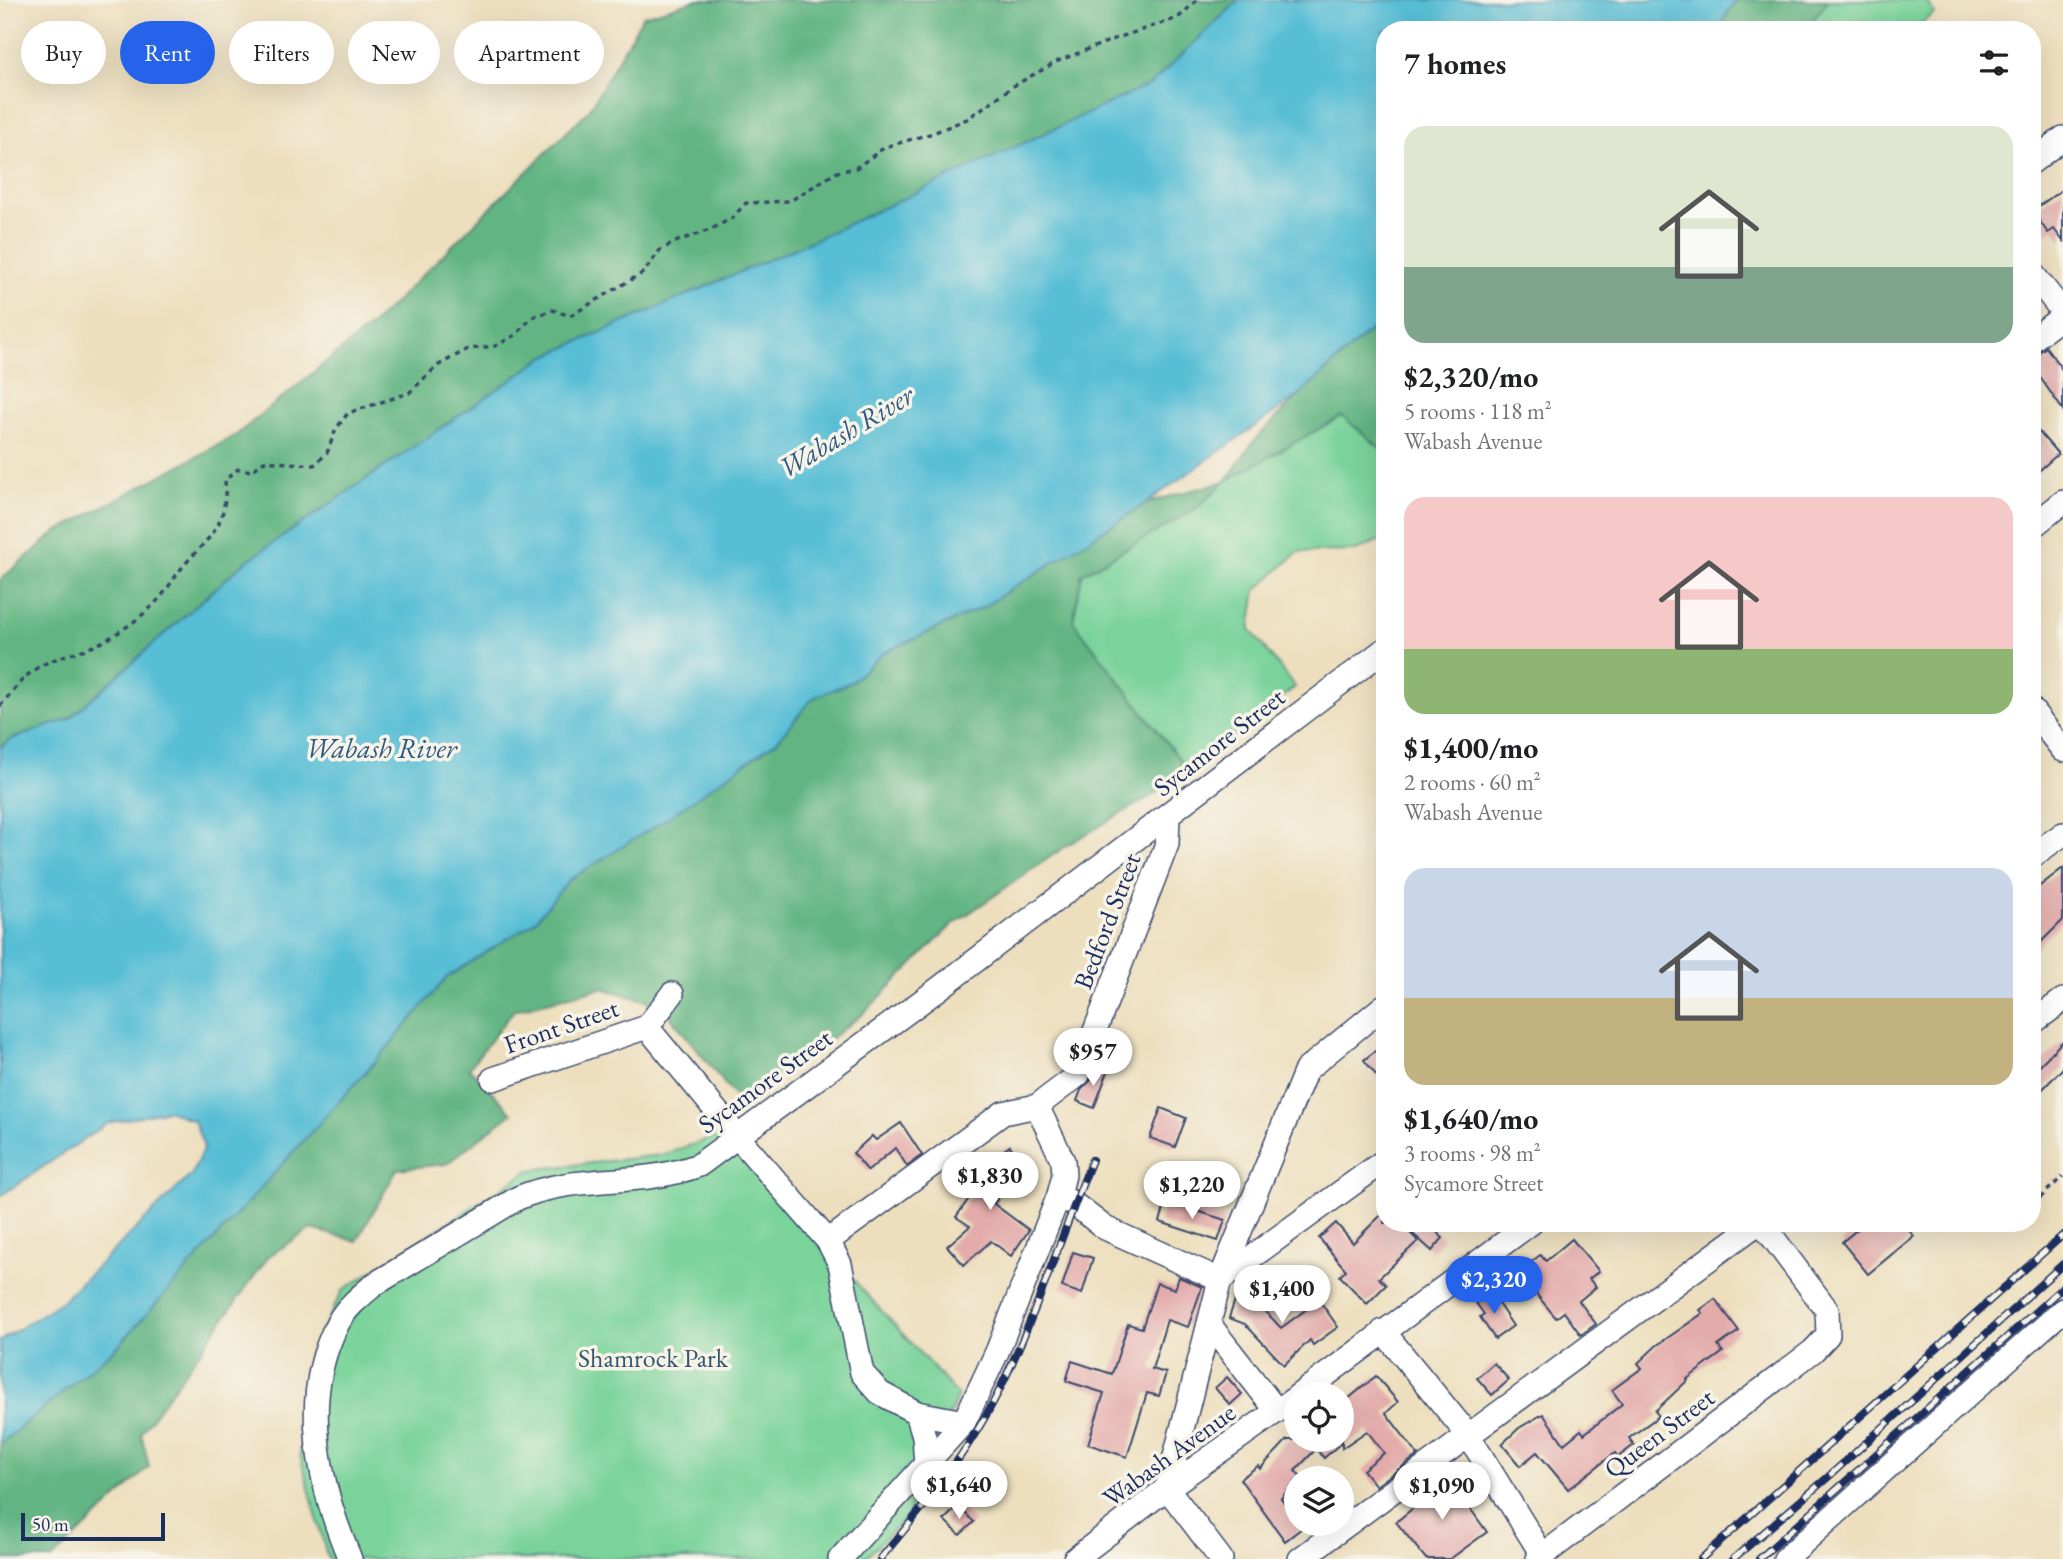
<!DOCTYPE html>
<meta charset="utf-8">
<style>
:root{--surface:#fff;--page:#f2f2f2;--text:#202124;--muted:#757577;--accent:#2563eb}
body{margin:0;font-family:"EB Garamond",serif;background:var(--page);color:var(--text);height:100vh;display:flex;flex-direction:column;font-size:26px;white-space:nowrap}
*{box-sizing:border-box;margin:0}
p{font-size:23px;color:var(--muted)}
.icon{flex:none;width:38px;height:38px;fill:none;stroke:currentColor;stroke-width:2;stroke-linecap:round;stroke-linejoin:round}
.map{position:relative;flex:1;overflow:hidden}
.panel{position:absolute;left:1376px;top:21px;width:665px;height:1211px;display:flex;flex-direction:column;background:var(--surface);border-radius:28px;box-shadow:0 7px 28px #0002}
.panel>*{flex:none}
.guide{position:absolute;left:21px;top:21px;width:665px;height:63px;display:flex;gap:14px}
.fabs{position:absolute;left:1284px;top:1382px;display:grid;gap:14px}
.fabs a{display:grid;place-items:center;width:70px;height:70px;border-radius:50%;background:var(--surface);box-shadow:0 7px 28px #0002;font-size:35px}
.scale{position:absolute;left:21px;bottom:18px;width:144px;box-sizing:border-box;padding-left:7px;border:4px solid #1b2f5e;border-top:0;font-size:19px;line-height:24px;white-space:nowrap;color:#1b2f5e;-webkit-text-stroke:5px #f7f3e8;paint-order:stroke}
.price{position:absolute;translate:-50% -60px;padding:0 16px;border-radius:24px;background:#fff;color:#222;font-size:23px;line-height:46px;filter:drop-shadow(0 2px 4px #0008)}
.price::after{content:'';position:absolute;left:50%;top:42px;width:21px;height:16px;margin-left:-10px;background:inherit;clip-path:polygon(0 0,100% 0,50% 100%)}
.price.active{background:var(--accent);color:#fff}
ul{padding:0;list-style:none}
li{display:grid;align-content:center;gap:14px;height:371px;padding:0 28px}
li span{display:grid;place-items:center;height:217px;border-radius:21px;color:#555}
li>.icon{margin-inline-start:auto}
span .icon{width:126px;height:126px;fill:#fffc;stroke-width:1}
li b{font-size:30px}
h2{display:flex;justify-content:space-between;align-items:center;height:84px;padding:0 28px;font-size:30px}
.chip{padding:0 24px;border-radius:32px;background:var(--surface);box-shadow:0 7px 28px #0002;font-size:24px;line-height:63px}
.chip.active{background:var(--accent);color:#fff}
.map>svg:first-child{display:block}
.green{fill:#79d39a;stroke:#4a817c;stroke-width:2}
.forest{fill:#62b582;stroke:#3e7270;stroke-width:2}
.water{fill:#57bed5;stroke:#39769a;stroke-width:2}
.building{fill:#e3abaa}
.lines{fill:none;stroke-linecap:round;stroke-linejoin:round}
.minor-casing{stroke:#3a496c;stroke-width:26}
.path{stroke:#3a496c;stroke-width:3.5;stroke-dasharray:5 5;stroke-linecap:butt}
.minor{stroke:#fff;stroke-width:23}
.rail-casing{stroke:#1b2f5e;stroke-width:8}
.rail{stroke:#f7f3e8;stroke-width:5;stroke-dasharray:16;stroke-linecap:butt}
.labels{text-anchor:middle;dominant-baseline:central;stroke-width:7;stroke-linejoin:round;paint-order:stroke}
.street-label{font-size:26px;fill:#1b2f5e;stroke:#f7f3e8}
.park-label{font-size:26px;fill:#32586d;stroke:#f7f3e8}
.water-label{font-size:28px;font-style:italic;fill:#2d5a82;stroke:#f7f3e8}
</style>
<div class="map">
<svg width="2063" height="1559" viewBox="0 0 2063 1559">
<rect width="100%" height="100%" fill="#f7f3e8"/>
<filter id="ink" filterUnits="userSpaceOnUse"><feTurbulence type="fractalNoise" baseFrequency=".0143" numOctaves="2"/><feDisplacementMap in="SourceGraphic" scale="14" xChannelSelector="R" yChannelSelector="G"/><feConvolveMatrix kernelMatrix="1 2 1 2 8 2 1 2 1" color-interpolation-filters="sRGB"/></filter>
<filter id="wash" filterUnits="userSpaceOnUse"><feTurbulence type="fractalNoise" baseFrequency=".00686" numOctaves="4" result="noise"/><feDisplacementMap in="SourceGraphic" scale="28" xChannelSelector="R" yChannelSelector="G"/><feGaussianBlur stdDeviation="1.57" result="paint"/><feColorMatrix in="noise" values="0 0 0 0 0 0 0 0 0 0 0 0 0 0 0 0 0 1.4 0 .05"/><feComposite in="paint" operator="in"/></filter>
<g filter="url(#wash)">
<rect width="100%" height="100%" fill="#eddfbe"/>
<g class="green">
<path d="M 1828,0 L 1925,0 L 1935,13 L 1912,30 L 1802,30 L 1810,24 Z"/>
<path d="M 1342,415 L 1384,451 L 1384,538 L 1356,551 L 1298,552 L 1256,590 L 1250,629 L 1295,687 L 1190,773 L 1073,621 L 1082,574 L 1194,510 L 1226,481 Z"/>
<path d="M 722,1135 L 958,1395 L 908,1515 L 864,1559 L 328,1559 L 300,1455 L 310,1354 L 343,1290 L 530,1170 L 661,1155 Z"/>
</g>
<g class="forest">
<path d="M 696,0 L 1239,0 L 1152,84 L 814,240 L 546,356 L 244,563 L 69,719 L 9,740 L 0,748 L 0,580 L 56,532 L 235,436 L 373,324 L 589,110 L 643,16 Z"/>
<path d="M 1736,0 L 1828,0 L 1810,24 L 1802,30 L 1717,30 Z"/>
<path d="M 1384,318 L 1384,451 L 1342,416 L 1226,481 L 1194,510 L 1082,574 L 1073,621 L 1190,773 L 1066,846 L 952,925 L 862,1015 L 742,1105 L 661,1005 L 602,988 L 514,1010 L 469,1068 L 512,1113 L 446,1164 L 397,1169 L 357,1241 L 311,1229 L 269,1256 L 141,1433 L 149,1467 L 52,1559 L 0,1559 L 0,1444 L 119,1345 L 447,977 L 530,924 L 569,880 L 777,741 L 813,698 L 851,682 L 883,653 L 983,607 L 1146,503 L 1226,481 L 1253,442 L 1299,395 Z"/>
</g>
<path class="water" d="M 1239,0 L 1736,0 L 1717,30 L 1384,30 L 1384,318 L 1299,395 L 1146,503 L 983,607 L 883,653 L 851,682 L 813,698 L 777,741 L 660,823 L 569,880 L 534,922 L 447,977 L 390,1045 L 119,1345 L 0,1444 L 0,1341 L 62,1301 L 192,1174 L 204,1147 L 194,1121 L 168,1110 L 108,1123 L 0,1196 L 0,748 L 9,740 L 69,719 L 244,563 L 546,356 L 814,240 L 1151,84 Z"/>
<g id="blocks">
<g class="building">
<path d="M 2063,189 L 2063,241 L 2054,229 L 2048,233 L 2032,211 Z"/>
<path d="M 2046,347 L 2063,371 L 2063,410 L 2032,366 L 2032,357 Z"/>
<path d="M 2032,424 L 2058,454 L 2032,477 Z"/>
<path d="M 2063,868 L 2063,920 L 2032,951 L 2032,892 Z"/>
<path d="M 2063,1041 L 2063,1068 L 2032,1100 L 2032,1073 Z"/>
<path d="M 1384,1044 L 1384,1085 L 1364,1060 Z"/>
<path d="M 1096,1067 L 1108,1071 L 1094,1108 L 1077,1101 L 1081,1090 L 1091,1080 Z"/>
<path d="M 1161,1108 L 1186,1118 L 1175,1147 L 1150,1138 Z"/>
<path d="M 901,1123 L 922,1155 L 907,1166 L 895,1148 L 868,1171 L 853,1153 L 872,1136 L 876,1140 Z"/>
<path d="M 1010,1146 L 1027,1169 L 993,1194 L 998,1198 L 994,1204 L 1029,1230 L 1011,1256 L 991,1241 L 964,1265 L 947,1246 L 970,1226 L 956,1217 L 989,1170 L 985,1164 Z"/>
<path d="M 1166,1201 L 1225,1220 L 1218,1241 L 1160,1222 Z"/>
<path d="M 1384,1212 L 1384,1223 L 1400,1223 L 1418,1241 L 1379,1278 L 1386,1285 L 1367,1304 L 1340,1276 L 1346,1270 L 1319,1238 L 1336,1223 L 1353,1243 Z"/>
<path d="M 1421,1223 L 1427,1223 L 1443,1238 L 1432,1251 L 1412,1233 Z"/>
<path d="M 1865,1223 L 1903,1223 L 1914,1236 L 1868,1274 L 1842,1242 Z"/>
<path d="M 1572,1239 L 1599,1271 L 1589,1279 L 1596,1287 L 1579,1301 L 1596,1324 L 1581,1335 L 1564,1312 L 1556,1318 L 1532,1289 L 1539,1283 L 1525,1267 L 1540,1255 L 1546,1261 Z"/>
<path d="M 1073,1252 L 1093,1258 L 1082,1294 L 1062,1287 Z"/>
<path d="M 1179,1277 L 1202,1287 L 1188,1327 L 1167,1320 L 1152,1369 L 1166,1373 L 1159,1396 L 1147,1393 L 1127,1457 L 1088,1444 L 1104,1393 L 1066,1381 L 1072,1361 L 1112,1374 L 1128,1324 L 1142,1328 L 1157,1283 L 1175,1289 Z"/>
<path d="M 1244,1283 L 1258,1287 L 1254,1299 L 1281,1328 L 1319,1300 L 1338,1327 L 1313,1345 L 1310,1340 L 1284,1365 L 1245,1324 L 1229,1318 L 1235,1300 L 1238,1301 Z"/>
<path d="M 1491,1293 L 1513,1326 L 1495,1339 L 1480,1317 L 1484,1314 L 1476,1303 Z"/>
<path d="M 1715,1299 L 1739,1331 L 1718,1346 L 1723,1352 L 1687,1379 L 1688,1380 L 1655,1411 L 1659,1416 L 1629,1438 L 1634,1445 L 1618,1457 L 1615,1453 L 1568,1489 L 1537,1452 L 1520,1466 L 1502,1444 L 1519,1428 L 1543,1414 L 1564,1444 L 1581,1430 L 1584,1434 L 1622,1404 L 1612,1390 L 1642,1368 L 1638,1363 L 1656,1346 L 1703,1313 L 1700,1310 Z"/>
<path d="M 1494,1363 L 1509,1380 L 1492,1395 L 1477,1378 Z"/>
<path d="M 1376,1376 L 1398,1402 L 1386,1413 L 1418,1455 L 1376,1486 L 1363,1470 L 1384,1453 L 1367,1431 L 1342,1448 L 1342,1442 L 1324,1458 L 1316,1449 L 1295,1471 L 1301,1476 L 1281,1498 L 1297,1520 L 1297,1524 L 1302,1528 L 1285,1541 L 1240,1479 L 1258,1466 L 1260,1469 L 1287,1440 L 1342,1440 L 1342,1404 Z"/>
<path d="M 1227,1377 L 1242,1394 L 1230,1405 L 1215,1388 Z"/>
<path d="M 1446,1475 L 1487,1532 L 1450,1559 L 1426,1559 L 1396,1522 L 1428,1496 L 1422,1487 L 1436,1477 L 1438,1480 Z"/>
<path d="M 958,1506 L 974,1522 L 960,1535 L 944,1520 Z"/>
</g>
</g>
</g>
<g filter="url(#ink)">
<use href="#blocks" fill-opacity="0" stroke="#3a496c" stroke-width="2"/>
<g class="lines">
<defs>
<g id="minor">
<path d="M 2032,162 L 2063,138"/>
<path d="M 2032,273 L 2063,312"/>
<path d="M 2032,340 L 2063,316"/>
<path d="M 2032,527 L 2063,502"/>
<path d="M 2032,710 L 2063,750"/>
<path d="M 2032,856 L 2063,834"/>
<path d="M 2032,1023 L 2063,1000"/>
<path d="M 647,1027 L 737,1136 L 828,1241 L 840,1264 L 862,1373 L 880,1393 L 917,1413 L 964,1422 L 997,1352 L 1059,1195"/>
<path d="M 493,1079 L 647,1027 L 672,994"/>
<path d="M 1037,1106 L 1063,1161 L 1064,1175 L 1059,1195 L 1074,1204 L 1105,1228 L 1220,1280 L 1384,1161"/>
<path d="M 828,1241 L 1003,1113 L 1037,1106 L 1078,1075 L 1167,844 L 1168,816"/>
<path d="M 1209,1324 L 1277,1411"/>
<path d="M 1383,1331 L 1468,1435 L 1543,1556"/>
<path d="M 1299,1395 L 1531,1223"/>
<path d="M 917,1413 L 924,1436 L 926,1466"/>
<path d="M 350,1559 C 319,1486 299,1397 338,1323 C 346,1307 362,1295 375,1284 L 518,1198 C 576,1173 638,1188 699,1165 L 933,993 L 1384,650"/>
<path d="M 840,1559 L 964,1422"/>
<path d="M 1075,1559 L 1167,1488 L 1297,1397"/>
<path d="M 1221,1559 L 1167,1488 L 1220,1280 L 1306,1070 L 1384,1006"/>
<path d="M 1300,1559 L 1758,1223"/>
<path d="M 1538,1559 L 1813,1351 L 1828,1335 L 1827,1310 L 1762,1223"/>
<path d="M 1785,1559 L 2063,1310"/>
</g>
</defs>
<use href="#minor" class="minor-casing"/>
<g class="path">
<path d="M 0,706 C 14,690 26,672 46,663 C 67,653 91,650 111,637 C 127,627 143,616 157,601 C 167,591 175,575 186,563 C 214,532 227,525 225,480 L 238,469 L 252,471 L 264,461 L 314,465 L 327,453 L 336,429 L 348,413 L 409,393 L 437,366 L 468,349 L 495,346 L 516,335 L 532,317 L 553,310 L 570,316 L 644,272 L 660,250 L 680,240 L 710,230 L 732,218 L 746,203 L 790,201 L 837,172 L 856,168 L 885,147 L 933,133 L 967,119 L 1015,85 L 1058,61 L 1117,38 L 1178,18 L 1197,0"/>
<path d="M 2040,1198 L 2063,1176"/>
</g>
<use href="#minor" class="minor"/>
<defs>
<g id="rail">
<path d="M 880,1559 C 923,1508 968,1453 998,1393 C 1035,1318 1061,1237 1092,1160"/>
<path d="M 1701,1559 L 2063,1235"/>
<path d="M 1733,1559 L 1827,1478 L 2063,1264"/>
<path d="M 1759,1559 L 2063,1287"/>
</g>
</defs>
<use href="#rail" class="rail-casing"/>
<use href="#rail" class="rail"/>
</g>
</g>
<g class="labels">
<g class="street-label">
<text transform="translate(1219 742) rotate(-38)">Sycamore Street</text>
<text transform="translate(1107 921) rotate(-69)">Bedford Street</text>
<text transform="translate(561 1026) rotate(-19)">Front Street</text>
<text transform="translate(765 1081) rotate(-36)">Sycamore Street</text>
<text transform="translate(1659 1433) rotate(-37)">Queen Street</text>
<text transform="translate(1169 1455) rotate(-36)">Wabash Avenue</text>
</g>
<g class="park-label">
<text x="653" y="1358">Shamrock Park</text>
</g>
<g class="water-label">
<text transform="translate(846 431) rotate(-31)">Wabash River</text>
<text x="381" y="748">Wabash River</text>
</g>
</g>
</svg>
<div class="fabs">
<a><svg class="icon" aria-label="locate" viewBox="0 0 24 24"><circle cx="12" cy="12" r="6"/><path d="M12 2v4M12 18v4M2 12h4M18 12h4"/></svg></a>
<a><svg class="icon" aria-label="layers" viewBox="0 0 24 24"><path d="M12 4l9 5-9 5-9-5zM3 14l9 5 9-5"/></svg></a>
</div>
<div class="scale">50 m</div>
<b class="price" style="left:1093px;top:1088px">$957</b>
<b class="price" style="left:990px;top:1212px">$1,830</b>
<b class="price" style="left:1192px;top:1221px">$1,220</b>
<b class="price active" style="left:1494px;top:1316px">$2,320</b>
<b class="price" style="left:1282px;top:1325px">$1,400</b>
<b class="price" style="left:959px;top:1521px">$1,640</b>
<b class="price" style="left:1442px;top:1522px">$1,090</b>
<div class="guide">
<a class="chip">Buy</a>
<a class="chip active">Rent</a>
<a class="chip">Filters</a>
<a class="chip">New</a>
<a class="chip">Apartment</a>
</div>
<section class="panel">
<h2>7 homes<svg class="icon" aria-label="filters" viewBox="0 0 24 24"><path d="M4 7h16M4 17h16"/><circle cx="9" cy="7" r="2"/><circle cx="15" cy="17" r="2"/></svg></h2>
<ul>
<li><span style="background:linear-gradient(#dfe7d0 65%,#7fa58c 0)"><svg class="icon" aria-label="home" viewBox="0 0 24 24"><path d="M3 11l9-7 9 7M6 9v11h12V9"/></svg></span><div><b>$2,320/mo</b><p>5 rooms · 118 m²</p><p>Wabash Avenue</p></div></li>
<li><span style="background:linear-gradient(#f6c9c9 70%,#8fb573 0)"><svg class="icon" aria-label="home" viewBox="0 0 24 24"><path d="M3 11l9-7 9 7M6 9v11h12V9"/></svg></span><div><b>$1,400/mo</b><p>2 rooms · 60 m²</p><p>Wabash Avenue</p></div></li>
<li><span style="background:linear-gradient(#c9d6e8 60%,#c2b280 0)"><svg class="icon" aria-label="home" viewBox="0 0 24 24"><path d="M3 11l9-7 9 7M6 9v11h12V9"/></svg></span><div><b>$1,640/mo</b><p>3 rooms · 98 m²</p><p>Sycamore Street</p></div></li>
</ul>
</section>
</div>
